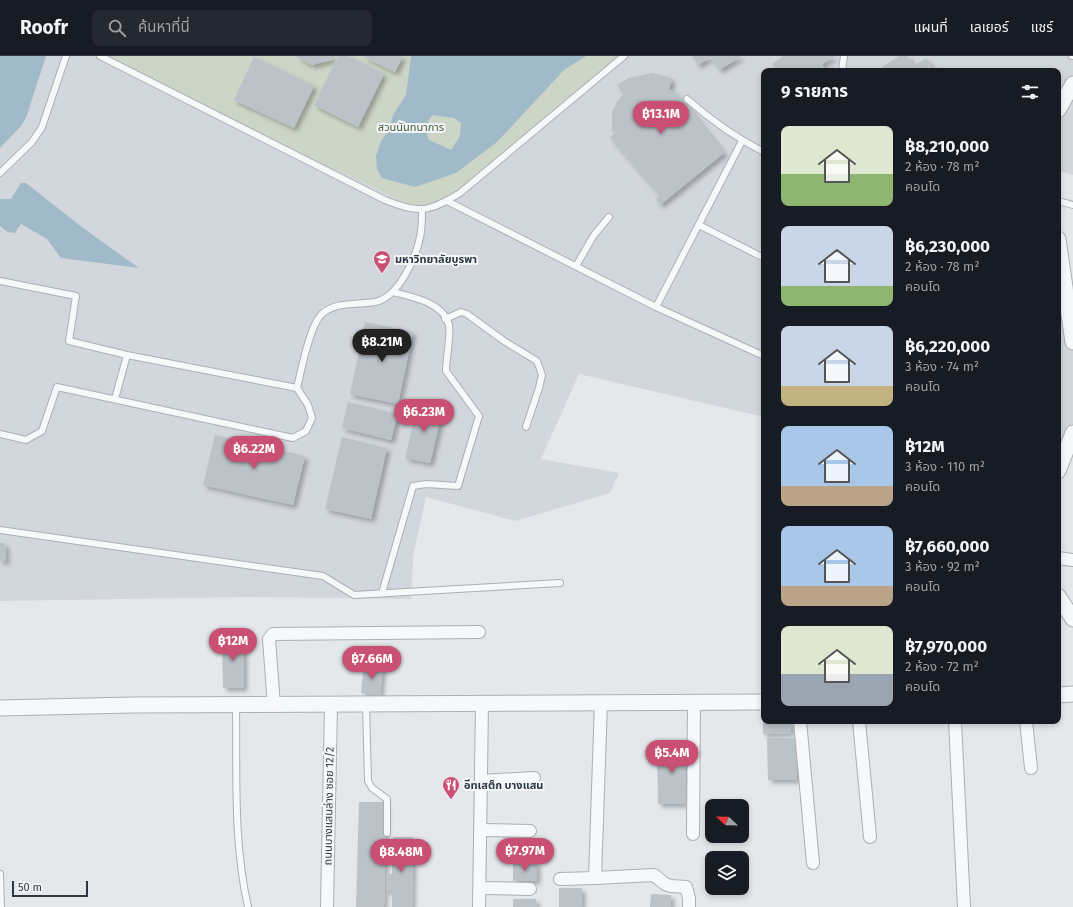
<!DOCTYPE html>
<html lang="th">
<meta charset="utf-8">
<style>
:root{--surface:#171b24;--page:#242831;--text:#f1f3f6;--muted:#9ea1a6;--line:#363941;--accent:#ca5073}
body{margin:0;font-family:"Fira Sans","Noto Sans Thai",sans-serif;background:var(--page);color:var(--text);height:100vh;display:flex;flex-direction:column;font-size:15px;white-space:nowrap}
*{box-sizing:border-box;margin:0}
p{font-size:13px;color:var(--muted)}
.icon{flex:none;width:22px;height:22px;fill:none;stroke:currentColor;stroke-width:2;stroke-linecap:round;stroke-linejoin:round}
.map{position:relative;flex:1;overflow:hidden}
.panel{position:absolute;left:761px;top:12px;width:300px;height:656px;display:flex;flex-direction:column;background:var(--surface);border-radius:8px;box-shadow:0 2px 6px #0003}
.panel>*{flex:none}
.needle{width:26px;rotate:292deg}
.controls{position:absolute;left:705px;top:743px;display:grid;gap:8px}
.controls a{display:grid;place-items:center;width:44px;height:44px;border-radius:8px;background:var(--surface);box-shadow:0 2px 6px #0003;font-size:20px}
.scale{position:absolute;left:12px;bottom:10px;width:76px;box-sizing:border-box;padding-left:4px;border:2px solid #2c3843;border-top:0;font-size:11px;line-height:14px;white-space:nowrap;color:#2c3843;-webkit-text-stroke:3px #f4f6f8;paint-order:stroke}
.price{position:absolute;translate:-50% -34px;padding:0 9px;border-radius:14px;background:var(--accent);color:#fff;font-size:13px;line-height:26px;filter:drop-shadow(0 1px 2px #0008)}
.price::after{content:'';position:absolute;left:50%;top:24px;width:12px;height:9px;margin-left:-6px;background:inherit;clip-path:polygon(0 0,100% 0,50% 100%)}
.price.current{background:#222;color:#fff}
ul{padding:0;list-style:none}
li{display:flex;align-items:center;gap:12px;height:100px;padding:0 20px}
li span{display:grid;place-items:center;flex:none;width:112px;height:80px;border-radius:8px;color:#555}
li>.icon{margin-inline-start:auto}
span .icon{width:48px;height:48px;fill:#fffc;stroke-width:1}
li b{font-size:17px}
h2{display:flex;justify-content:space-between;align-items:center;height:48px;padding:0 20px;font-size:17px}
header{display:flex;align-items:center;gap:24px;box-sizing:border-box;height:56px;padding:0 20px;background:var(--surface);border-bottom:1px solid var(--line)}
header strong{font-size:19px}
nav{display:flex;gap:22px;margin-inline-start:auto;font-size:14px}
.search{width:280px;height:36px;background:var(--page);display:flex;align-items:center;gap:10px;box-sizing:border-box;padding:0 14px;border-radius:8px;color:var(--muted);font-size:15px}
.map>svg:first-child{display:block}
.built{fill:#d2d7dd}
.green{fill:#ccd5c6}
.water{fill:#a1bac9;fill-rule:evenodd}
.building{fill:#bbc2c8;filter:url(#shadow)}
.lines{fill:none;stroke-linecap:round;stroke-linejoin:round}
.service-casing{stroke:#a9b0b5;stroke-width:8}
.minor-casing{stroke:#a9b0b5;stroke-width:14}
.tertiary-casing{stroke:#a9b0b5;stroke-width:17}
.service{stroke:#f7f8fa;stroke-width:6}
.minor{stroke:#f7f8fa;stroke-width:12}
.tertiary{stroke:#f7f8fa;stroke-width:15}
.labels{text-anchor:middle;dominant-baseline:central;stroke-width:4;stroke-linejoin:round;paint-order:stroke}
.park-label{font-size:11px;fill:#465e3a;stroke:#f4f6f8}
.poi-label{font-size:11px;font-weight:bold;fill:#2c3843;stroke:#f4f6f8;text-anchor:start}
.street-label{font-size:11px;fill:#2c3843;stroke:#f4f6f8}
</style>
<header>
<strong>Roofr</strong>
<div class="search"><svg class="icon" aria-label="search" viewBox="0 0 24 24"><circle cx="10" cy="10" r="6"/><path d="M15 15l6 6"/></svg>ค้นหาที่นี่</div>
<nav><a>แผนที่</a><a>เลเยอร์</a><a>แชร์</a></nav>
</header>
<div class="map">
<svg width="1073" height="851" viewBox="0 0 1073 851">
<defs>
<filter id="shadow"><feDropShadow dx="3.5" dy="3.5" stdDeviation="2" flood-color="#0004"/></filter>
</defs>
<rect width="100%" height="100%" fill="#e4e8eb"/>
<g class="built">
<path d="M 0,0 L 1073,0 L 1073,119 L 1058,115 L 1058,15 L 764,15 L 764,361 L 579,318 L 541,403 L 619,417 L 610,437 L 515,465 L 426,441 L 413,501 L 411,543 L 246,541 L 0,545 Z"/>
<path d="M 1058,183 L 1073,286 L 1073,377 L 1058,415 Z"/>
</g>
<path class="green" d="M 98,0 L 622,0 L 460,137 L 422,154 L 180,41 Z"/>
<g class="water">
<path d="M 0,0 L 46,0 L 26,62 L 21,70 L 0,92 Z"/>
<path d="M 411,0 L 586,0 L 564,14 L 497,86 L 456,117 L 415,131 L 382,122 L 377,113 L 376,100 L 381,85 L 389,74 L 393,59 L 406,39 ZM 432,59 L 454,62 L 461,67 L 460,80 L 451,94 L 429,84 L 425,71 Z"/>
<path d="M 21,127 L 26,127 L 83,172 L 139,212 L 61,202 L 47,183 L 21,168 L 15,177 L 8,176 L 0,170 L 0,143 L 11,143 Z"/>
</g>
<g class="building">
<path d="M 295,0 L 335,0 L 334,3 L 312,9 Z"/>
<path d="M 338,0 L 348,0 L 384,18 L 358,71 L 314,49 Z"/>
<path d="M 362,0 L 403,0 L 395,16 Z"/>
<path d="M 692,0 L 742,0 L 719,14 L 711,1 L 698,9 Z"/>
<path d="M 784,0 L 833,0 L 834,1 L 822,8 L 826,15 L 776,15 L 772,8 Z"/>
<path d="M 899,0 L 908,0 L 914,10 L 926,2 L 934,15 L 884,15 L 882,11 Z"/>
<path d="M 254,1 L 314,30 L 294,72 L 234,44 Z"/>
<path d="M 653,17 L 671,22 L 672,24 L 669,33 L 682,43 L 724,97 L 660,149 L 656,143 L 660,140 L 610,82 L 617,75 L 612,76 L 612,56 L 618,44 L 624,38 L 617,29 L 628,22 Z"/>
<path d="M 365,266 L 413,276 L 398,348 L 350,338 Z"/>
<path d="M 348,346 L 398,358 L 391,384 L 342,372 Z"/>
<path d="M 418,347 L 443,353 L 430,407 L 405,402 Z"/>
<path d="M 215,379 L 305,400 L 293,449 L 203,429 Z"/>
<path d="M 342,381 L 387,392 L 371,463 L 325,453 Z"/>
<path d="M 0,487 L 5,487 L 6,505 L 0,505 Z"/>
<path d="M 237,578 L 237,589 L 244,588 L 244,632 L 223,632 L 222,579 Z"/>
<path d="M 364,608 L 383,610 L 380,639 L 361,637 Z"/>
<path d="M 763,665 L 791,665 L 791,677 L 763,678 Z"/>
<path d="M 767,682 L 797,682 L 797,724 L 768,724 Z"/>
<path d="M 657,688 L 686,688 L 686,748 L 658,748 Z"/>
<path d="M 359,746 L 386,746 L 384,851 L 356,851 Z"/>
<path d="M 393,781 L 413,781 L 412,851 L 392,851 L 392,835 L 386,835 L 386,818 L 392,818 Z"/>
<rect x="514" y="784" width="23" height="18"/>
<path d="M 537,806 L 537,825 L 513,825 L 513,807 Z"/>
<rect x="559" y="832" width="23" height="19"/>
<path d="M 651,838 L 671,839 L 671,851 L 650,851 Z"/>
<path d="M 513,843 L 536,843 L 537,851 L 513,851 Z"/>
</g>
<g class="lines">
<defs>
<g id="service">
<path d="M 100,0 L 385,144 C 419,158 429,156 460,137 L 624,0"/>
<path d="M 1072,0 L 1073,0"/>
<path d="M 842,15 L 844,0"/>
<path d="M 687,43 C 712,65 734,81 764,96"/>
<path d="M 0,117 L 32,86 L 42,71 L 66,0"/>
<path d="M 447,145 L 656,251 L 764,300"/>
<path d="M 1058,145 L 1073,149"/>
<path d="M 699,169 L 764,202"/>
<path d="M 576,210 L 594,179 L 609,161"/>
<path d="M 0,225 L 76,240 L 69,285 L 127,299 L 297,332 L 308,349 L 312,362 L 306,375 L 293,382 L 57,331 L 42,375 L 26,384 L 0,378"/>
<path d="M 656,251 L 742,85"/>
<path d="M 445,263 L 461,256 L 467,258 L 504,285 L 537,305 L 542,319 L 539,332 L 526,371"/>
<path d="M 297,332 C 301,315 310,268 322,258 C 336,245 358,249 375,246 C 398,242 416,202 420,181 C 422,173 422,163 422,154"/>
<path d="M 115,343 L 127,299"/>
<path d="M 0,474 L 323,520 L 354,539 L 560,527"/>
<path d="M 382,537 L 413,430 L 426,428 L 458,430 L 479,360 L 446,315 C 446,303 451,279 449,269 C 443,246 412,241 393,236"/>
<path d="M 366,649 L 368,725 L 372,732 L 387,743 L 387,777"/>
<path d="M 236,650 C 237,717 233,785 248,851"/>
<path d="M 0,818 L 1,851"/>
</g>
<g id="minor">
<path d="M 1058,502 L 1073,504"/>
<path d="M 274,650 L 269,583 L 273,578 L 479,576"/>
<path d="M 800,665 L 813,807"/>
<path d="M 859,665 L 870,781"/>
<path d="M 955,665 L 964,851"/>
<path d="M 1026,665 L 1031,712"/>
<path d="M 481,725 L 534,722"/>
<path d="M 481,774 L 530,775"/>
<path d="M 693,778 L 694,646"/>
<path d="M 595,822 L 654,819 L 665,828 L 671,830 L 686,831 L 689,842 L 689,851"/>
<path d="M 560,823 L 595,822 L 601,646"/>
<path d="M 480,832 L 530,833"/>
<path d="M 327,851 L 331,649"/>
<path d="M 479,851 L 482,649"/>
</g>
<g id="tertiary">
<path d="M 1058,54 L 1073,28"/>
<path d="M 1058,183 L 1073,286"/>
<path d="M 1058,415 L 1073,377"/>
<path d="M 1058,540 L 1073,563"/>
<path d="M 1058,639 L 1073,638"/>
<path d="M 0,652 L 132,649 L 764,646"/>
</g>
</defs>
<use href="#service" class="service-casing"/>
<use href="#minor" class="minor-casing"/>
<use href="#tertiary" class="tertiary-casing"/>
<use href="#service" class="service"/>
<use href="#minor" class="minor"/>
<use href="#tertiary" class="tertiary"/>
</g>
<defs>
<symbol id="university-pin" viewBox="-11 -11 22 30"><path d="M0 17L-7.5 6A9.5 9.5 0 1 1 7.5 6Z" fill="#ca5073" stroke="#f4f6f8"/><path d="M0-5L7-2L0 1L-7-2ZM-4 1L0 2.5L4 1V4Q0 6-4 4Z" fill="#fff"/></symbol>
<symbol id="restaurant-pin" viewBox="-11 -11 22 30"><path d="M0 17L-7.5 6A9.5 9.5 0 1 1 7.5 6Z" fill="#ca5073" stroke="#f4f6f8"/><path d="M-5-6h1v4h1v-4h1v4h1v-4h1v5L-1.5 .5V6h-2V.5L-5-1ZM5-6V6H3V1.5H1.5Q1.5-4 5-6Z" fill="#fff"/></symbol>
</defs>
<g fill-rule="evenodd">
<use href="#university-pin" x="372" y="193" width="20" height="27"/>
<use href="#restaurant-pin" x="441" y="719" width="20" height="27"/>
</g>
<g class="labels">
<g class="park-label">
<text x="411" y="71">สวนนันทนาการ</text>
</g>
<g class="poi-label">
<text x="395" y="203">มหาวิทยาลัยบูรพา</text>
<text x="464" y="729">อีทเสต็ก บางแสน</text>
</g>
<g class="street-label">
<text transform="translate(329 750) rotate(-89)">ถนนบางแสนล่าง ซอย 12/2</text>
</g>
</g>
</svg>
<div class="controls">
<a><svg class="needle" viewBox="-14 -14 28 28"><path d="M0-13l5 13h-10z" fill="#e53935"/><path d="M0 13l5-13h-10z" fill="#9ea1a6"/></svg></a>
<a><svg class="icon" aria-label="layers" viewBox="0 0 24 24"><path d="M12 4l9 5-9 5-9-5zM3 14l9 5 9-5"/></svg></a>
</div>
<div class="scale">50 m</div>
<b class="price" style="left:661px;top:79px">฿13.1M</b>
<b class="price current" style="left:382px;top:307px">฿8.21M</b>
<b class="price" style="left:424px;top:377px">฿6.23M</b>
<b class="price" style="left:254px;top:414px">฿6.22M</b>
<b class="price" style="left:233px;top:606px">฿12M</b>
<b class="price" style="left:372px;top:624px">฿7.66M</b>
<b class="price" style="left:672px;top:718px">฿5.4M</b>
<b class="price" style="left:525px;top:816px">฿7.97M</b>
<b class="price" style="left:401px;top:817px">฿8.48M</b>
<section class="panel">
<h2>9 รายการ<svg class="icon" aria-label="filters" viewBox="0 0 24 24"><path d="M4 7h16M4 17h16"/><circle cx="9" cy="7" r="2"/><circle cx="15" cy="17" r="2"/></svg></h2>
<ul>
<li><span style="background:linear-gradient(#dfe7d0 60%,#8fb573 0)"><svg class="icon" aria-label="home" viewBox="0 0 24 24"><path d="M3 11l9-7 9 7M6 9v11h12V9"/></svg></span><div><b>฿8,210,000</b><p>2 ห้อง · 78 m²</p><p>คอนโด</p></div></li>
<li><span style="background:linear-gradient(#c9d6e8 75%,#8fb573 0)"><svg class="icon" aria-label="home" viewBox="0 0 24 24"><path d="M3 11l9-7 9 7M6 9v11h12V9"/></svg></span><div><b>฿6,230,000</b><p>2 ห้อง · 78 m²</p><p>คอนโด</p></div></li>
<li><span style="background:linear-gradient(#c9d6e8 75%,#c2b280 0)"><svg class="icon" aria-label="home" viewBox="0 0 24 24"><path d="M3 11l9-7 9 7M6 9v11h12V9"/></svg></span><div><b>฿6,220,000</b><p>3 ห้อง · 74 m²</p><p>คอนโด</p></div></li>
<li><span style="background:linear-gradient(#a9c7e8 75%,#b9a48a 0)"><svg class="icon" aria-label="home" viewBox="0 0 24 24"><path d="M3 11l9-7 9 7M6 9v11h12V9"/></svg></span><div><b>฿12M</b><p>3 ห้อง · 110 m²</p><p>คอนโด</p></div></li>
<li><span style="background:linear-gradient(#a9c7e8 75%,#b9a48a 0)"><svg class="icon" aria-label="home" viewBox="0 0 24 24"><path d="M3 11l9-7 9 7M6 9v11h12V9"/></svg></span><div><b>฿7,660,000</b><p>3 ห้อง · 92 m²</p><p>คอนโด</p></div></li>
<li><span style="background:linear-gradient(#dfe7d0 60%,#9aa5b1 0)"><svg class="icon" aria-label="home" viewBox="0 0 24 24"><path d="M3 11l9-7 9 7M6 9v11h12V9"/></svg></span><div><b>฿7,970,000</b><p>2 ห้อง · 72 m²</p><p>คอนโด</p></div></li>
</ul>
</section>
</div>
